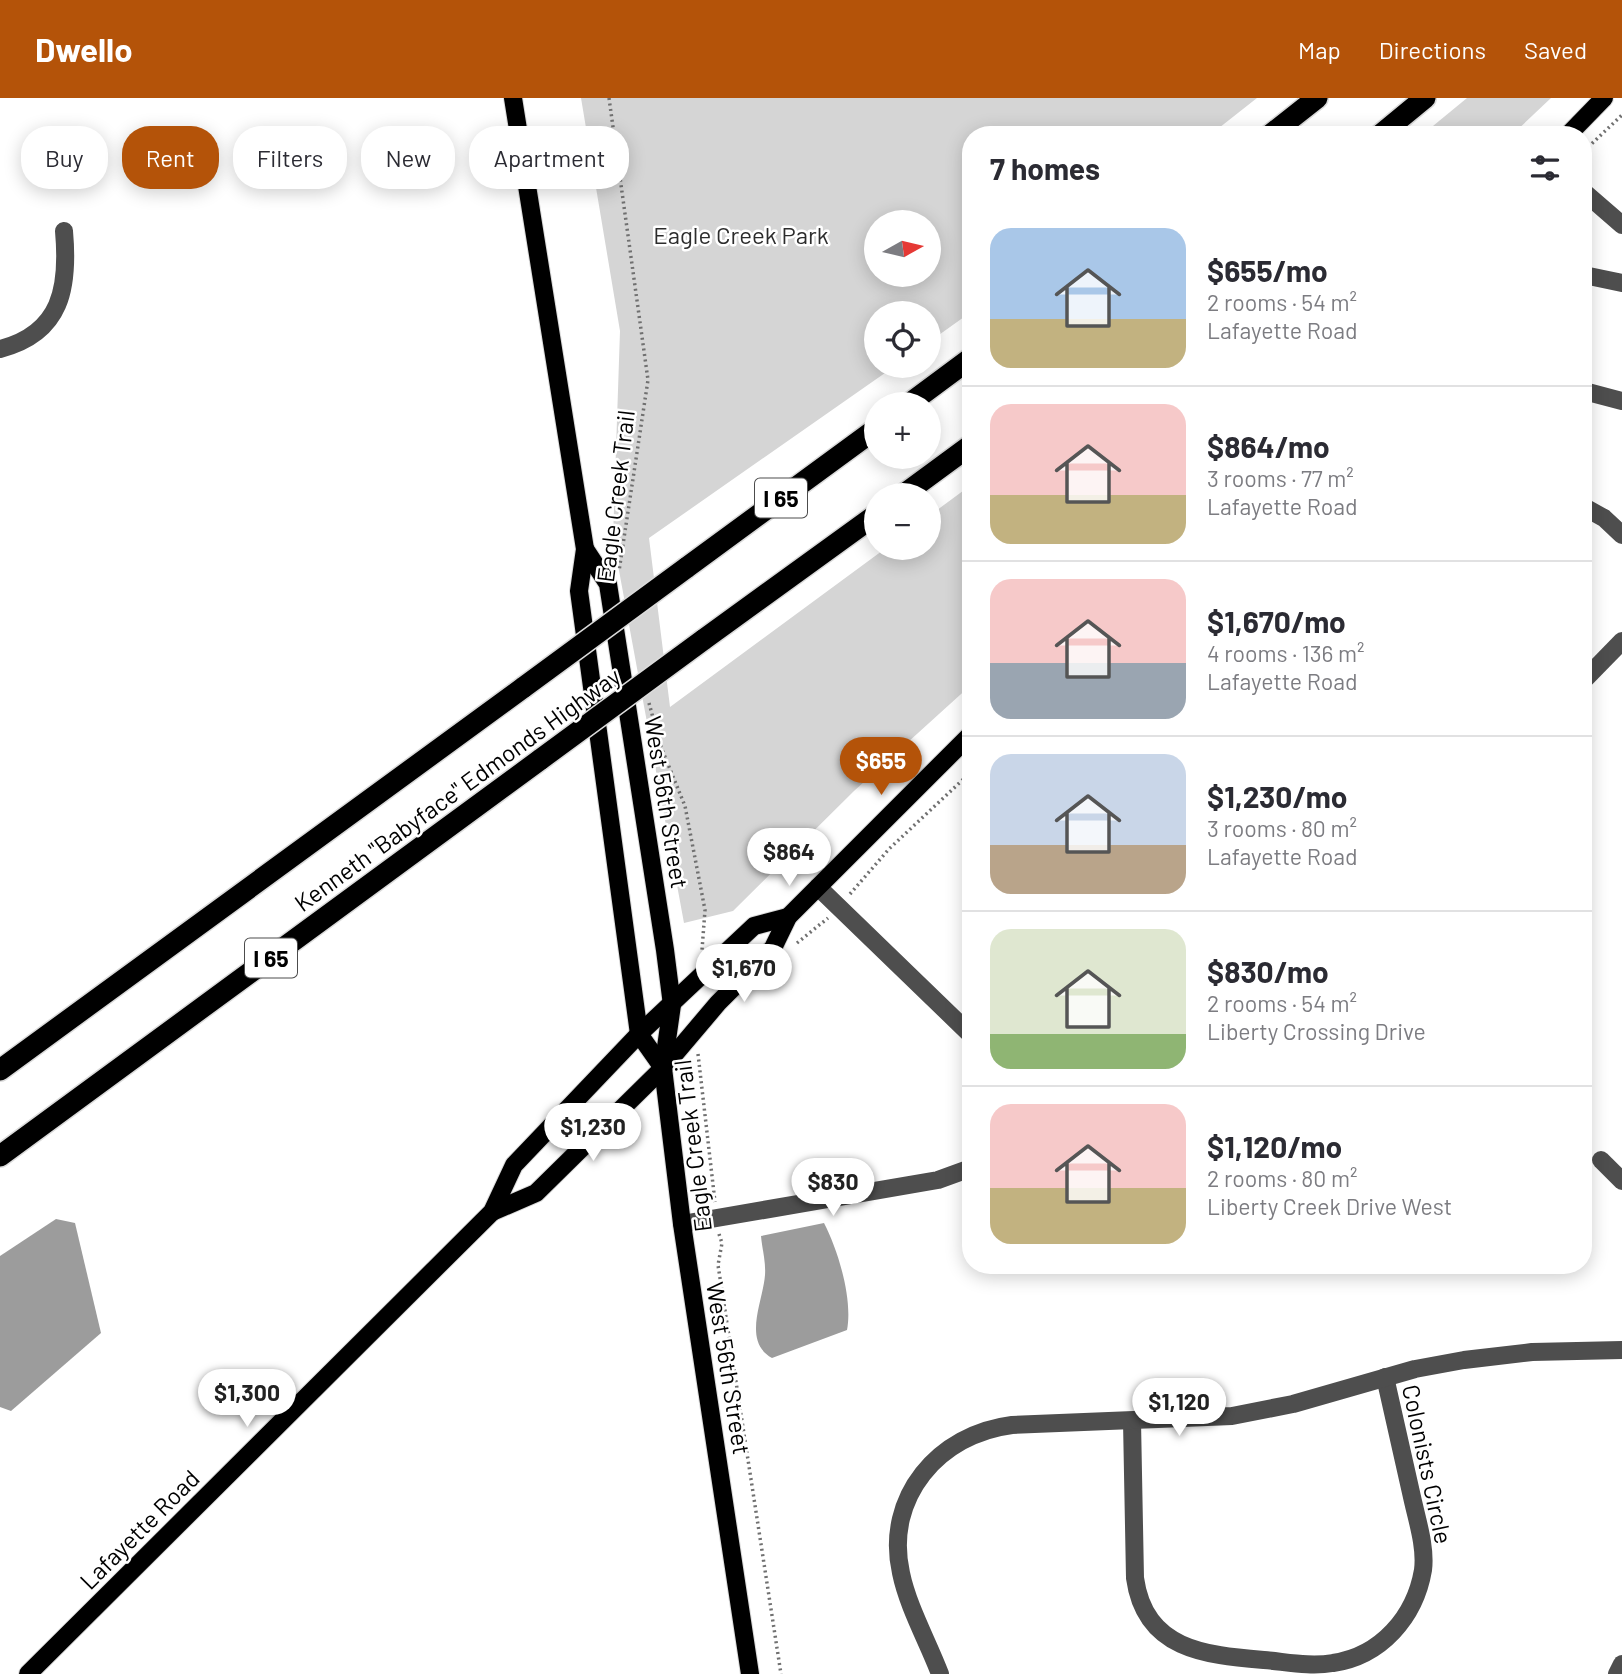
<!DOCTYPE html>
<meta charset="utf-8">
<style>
:root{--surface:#fff;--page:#f7f7f7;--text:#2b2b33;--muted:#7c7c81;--line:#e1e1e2;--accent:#b45309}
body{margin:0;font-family:Barlow,sans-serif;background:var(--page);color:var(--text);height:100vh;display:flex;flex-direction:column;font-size:26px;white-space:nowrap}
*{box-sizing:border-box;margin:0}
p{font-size:23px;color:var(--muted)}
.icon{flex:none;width:38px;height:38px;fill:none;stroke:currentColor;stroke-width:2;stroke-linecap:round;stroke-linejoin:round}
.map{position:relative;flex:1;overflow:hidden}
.side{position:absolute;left:962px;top:28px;width:630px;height:1148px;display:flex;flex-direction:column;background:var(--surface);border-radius:28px;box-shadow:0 4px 18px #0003}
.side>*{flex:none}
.banner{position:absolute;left:21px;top:28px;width:665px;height:63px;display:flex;gap:14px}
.needle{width:46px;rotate:82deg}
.controls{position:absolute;left:864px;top:112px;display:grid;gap:14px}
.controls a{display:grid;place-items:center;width:77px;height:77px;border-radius:50%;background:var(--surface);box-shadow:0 4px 18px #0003;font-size:35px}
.price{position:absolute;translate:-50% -60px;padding:0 16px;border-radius:24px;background:#fff;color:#222;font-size:23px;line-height:46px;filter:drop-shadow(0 2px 4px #0008)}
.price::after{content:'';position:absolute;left:50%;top:42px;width:21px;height:16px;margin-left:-10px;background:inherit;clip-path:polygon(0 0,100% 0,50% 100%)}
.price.selected{background:var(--accent);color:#fff}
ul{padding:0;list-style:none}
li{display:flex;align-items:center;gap:21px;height:175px;padding:0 28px}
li+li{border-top:2px solid var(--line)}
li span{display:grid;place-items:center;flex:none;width:196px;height:140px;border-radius:21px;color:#555}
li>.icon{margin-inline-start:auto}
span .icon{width:84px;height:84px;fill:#fffc;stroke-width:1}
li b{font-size:30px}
h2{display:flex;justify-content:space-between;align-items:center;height:84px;padding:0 28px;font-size:30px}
.pill{padding:0 24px;border-radius:28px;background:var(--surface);box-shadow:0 4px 18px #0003;font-size:24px;line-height:63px}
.pill.selected{background:var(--accent);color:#fff}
header{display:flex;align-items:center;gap:42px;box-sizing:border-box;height:98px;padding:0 35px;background:var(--accent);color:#fff}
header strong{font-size:33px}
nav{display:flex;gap:38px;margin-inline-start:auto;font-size:24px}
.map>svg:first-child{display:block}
.green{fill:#d5d5d5;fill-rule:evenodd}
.water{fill:#9c9c9c}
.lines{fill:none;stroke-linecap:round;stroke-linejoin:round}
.major-casing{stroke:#dbdbdb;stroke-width:20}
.highway-casing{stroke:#dbdbdb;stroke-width:24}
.path{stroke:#707070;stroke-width:3.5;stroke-dasharray:2 3.5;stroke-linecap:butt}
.minor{stroke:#4e4e4e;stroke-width:18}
.major{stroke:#000;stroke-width:18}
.highway{stroke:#000;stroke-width:21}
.highway-bridge-casing{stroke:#dbdbdb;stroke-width:24;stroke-linecap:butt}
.highway-bridge{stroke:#000;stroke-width:21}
.labels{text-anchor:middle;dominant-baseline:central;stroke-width:5;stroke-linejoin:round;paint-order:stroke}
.shield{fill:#fff;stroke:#4c4c4c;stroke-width:2}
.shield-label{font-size:23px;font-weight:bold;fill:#000}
.park-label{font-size:24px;fill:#2c2c2c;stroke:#fff}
.street-label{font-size:24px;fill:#000;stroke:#fff}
</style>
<header>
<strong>Dwello</strong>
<nav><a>Map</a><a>Directions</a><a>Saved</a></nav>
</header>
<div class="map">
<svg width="1622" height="1576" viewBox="0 0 1622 1576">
<rect width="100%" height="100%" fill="#fff"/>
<g class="green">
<path d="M 581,0 L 1257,0 L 1210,37 L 971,37 L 971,214 L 929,244 L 929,215 L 877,215 L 877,268 L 895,268 L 649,440 L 670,609 L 886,450 L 929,450 L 929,418 L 971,387 L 971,587 L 854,693 L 733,813 L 684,825 L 613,440 L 620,233 ZM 877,124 L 929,124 L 929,177 L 877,177 Z"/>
<path d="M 1467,0 L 1551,0 L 1512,37 L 1422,37 Z"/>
</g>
<g class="water">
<path d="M 56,1121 L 75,1125 L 101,1235 L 11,1313 L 0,1309 L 0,1158 Z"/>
<path d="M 824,1125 C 838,1152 853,1201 847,1232 L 772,1260 C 742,1243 763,1204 765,1177 C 766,1164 762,1150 761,1138 Z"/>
</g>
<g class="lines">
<defs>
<g id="major">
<path d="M 513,0 L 585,451 L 579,493 L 639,936 L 663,970"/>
<path d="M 1568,37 L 1604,0"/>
<path d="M 585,451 L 608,486 L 665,852 L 672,907 L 663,970 L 682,1126 L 750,1576"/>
<path d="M 492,1114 L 536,1095 L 663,970 L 718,905 L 773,850 L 788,819 L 971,636"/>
<path d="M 28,1576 L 492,1114 L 514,1067 L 639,936 L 754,828 L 788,819"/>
</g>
<g id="highway">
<path d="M 1270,37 L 1317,0"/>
<path d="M 1380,37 L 1425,0"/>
<path d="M 909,306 L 971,260"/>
<path d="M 903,397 L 971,347"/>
<path d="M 686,470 L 877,330"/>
<path d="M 703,542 L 877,416"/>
<path d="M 0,972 L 524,589"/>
<path d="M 0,1058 L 541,661"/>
</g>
</defs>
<use href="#major" class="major-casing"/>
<use href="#highway" class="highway-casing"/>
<g class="path">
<path d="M 609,0 L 648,282 L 619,473"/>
<path d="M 1584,53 L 1622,17"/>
<path d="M 649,605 L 661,649 L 685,708 L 705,812 L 702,852"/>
<path d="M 850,796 L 889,751 L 971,674"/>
<path d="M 797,845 L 828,820"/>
<path d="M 698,956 L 715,1104"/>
<path d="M 719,1136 L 722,1145 L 718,1167 L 781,1576"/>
</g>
<g class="minor">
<path d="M 1584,94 L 1622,127"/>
<path d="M 1584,177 L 1622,185"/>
<path d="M 0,251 C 62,235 69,189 64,133"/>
<path d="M 1584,293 L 1622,303"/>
<path d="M 1584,409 L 1604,420 L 1622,437"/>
<path d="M 1584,582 L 1622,543"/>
<path d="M 818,789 L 971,937"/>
<path d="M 1601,1062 L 1622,1083"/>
<path d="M 682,1126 L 938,1082 L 971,1070"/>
<path d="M 1132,1323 L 1135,1480 C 1145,1552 1205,1557 1264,1562 C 1287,1564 1310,1569 1333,1565 C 1381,1558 1415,1519 1423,1472 C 1426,1449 1417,1422 1412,1399 C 1403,1359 1394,1319 1385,1279"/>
<path d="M 940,1576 C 928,1544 908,1509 901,1475 C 884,1399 939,1336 1012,1327 L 1232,1318 L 1293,1306 L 1415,1271 L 1464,1262 L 1532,1254 L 1622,1252"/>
<path d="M 1617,1576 L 1622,1566"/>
</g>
<use href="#major" class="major"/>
<use href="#highway" class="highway"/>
<defs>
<g id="highway-bridge">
<path d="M 524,589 L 686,470"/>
<path d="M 541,661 L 703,542"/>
</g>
</defs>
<use href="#highway-bridge" class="highway-bridge-casing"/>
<use href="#highway-bridge" class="highway-bridge"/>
</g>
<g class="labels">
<g class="shield">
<rect x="755" y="380.5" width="52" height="39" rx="5"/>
<rect x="245" y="840.5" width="52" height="39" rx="5"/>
</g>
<g class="shield-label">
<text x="781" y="400">I 65</text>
<text x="271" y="860">I 65</text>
</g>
<g class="park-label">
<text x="741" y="136">Eagle Creek Park</text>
</g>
<g class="street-label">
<text transform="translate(615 398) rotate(-83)">Eagle Creek Trail</text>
<text transform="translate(457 691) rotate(-36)">Kenneth "Babyface" Edmonds Highway</text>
<text transform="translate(667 704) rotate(81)">West 56th Street</text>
<text transform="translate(692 1048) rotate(-97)">Eagle Creek Trail</text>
<text transform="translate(729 1270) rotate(81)">West 56th Street</text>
<text transform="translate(1428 1366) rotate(78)">Colonists Circle</text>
<text transform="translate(139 1431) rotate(-45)">Lafayette Road</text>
</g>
</g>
</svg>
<div class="controls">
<a><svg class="needle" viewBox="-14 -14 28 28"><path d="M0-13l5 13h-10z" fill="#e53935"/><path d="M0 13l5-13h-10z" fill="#7c7c81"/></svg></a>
<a><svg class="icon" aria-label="locate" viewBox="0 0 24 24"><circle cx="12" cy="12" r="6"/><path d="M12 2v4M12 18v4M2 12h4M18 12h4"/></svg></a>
<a>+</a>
<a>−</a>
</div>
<b class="price selected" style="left:881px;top:699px">$655</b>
<b class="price" style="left:789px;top:790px">$864</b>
<b class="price" style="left:744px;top:906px">$1,670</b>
<b class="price" style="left:593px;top:1065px">$1,230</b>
<b class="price" style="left:833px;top:1120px">$830</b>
<b class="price" style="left:247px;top:1331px">$1,300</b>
<b class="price" style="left:1179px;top:1340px">$1,120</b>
<div class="banner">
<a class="pill">Buy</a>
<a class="pill selected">Rent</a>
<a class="pill">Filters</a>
<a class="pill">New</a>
<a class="pill">Apartment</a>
</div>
<section class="side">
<h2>7 homes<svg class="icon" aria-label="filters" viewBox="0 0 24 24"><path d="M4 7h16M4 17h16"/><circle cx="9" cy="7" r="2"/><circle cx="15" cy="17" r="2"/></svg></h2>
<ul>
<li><span style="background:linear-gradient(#a9c7e8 65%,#c2b280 0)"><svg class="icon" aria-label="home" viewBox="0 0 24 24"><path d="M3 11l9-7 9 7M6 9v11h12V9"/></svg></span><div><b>$655/mo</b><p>2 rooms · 54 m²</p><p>Lafayette Road</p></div></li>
<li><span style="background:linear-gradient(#f6c9c9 65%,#c2b280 0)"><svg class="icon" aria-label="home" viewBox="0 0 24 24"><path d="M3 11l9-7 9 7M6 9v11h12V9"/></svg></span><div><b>$864/mo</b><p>3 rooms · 77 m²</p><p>Lafayette Road</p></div></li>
<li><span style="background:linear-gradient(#f6c9c9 60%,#9aa5b1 0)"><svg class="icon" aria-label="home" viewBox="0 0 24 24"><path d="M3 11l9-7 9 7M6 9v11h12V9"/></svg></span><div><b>$1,670/mo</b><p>4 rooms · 136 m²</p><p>Lafayette Road</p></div></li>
<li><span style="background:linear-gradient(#c9d6e8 65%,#b9a48a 0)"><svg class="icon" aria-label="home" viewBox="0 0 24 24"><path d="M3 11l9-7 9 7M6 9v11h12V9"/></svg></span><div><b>$1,230/mo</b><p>3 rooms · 80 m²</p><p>Lafayette Road</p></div></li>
<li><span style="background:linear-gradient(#dfe7d0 75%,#8fb573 0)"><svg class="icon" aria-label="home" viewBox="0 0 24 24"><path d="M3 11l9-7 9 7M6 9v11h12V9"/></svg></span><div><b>$830/mo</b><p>2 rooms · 54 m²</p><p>Liberty Crossing Drive</p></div></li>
<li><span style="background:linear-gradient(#f6c9c9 60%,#c2b280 0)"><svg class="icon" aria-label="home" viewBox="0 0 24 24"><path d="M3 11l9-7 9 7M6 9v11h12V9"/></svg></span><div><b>$1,120/mo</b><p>2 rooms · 80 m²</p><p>Liberty Creek Drive West</p></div></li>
</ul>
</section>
</div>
